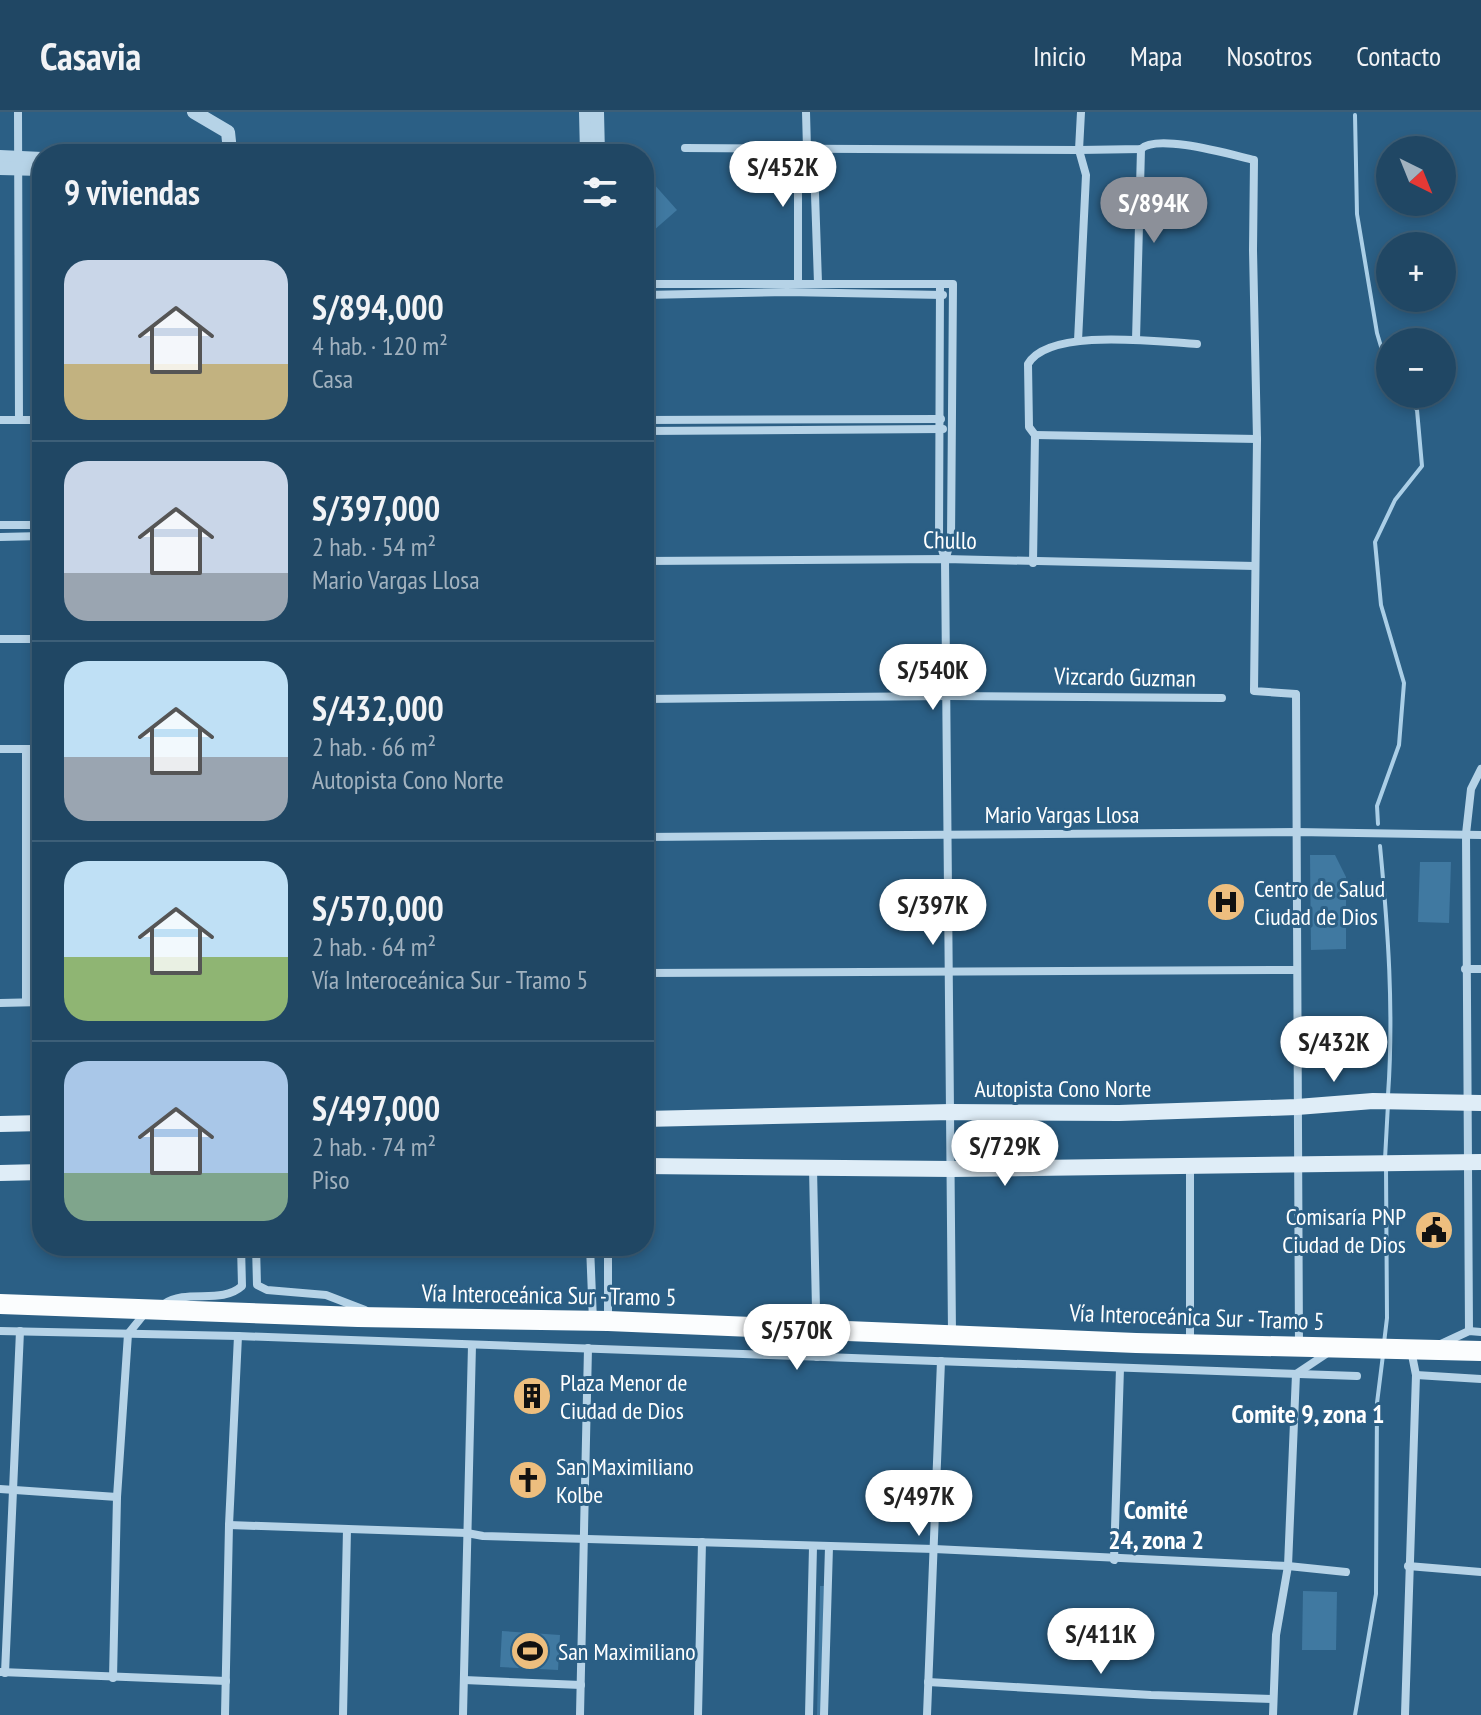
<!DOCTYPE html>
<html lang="es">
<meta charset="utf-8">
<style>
:root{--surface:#204764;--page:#2d516d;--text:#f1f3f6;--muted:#a2b2bf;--line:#3d5f78;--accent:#8c9099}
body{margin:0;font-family:"PT Sans Narrow",sans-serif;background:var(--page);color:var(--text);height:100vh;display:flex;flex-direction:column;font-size:30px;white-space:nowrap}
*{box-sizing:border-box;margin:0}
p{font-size:26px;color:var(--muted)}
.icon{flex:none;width:44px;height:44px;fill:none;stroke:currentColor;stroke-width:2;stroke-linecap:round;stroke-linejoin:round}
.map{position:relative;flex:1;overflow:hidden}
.sheet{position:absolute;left:32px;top:32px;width:622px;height:1112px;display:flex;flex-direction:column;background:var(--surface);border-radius:32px;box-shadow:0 4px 12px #0003,0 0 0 2px var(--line)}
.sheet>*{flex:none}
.needle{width:52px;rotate:137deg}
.buttons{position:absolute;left:1376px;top:24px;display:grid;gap:16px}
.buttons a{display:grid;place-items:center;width:80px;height:80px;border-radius:50%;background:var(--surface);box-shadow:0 4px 12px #0003,0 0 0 2px var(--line);font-size:40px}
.price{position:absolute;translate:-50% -68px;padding:0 18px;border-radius:28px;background:#fff;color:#222;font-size:26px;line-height:52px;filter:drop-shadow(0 2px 4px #0008)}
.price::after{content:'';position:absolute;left:50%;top:48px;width:24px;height:18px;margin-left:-12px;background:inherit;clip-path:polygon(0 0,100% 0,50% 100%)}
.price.current{background:var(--accent);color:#fff}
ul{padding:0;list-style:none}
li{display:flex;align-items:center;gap:24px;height:200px;padding:0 32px}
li+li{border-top:2px solid var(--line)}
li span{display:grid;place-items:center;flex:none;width:224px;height:160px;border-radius:24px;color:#555}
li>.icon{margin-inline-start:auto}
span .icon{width:96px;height:96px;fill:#fffc;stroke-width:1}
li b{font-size:34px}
h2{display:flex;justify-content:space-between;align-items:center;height:96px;padding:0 32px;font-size:34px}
header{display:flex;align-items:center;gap:48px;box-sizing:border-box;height:112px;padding:0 40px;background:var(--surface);border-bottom:2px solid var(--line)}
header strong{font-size:38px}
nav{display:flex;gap:44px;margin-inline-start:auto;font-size:28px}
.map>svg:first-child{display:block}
.green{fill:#4079a1}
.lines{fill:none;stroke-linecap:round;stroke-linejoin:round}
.stream{stroke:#abcfe7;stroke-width:4}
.minor{stroke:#b6d3e7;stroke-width:8}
.tertiary{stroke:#b6d3e7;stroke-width:14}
.secondary{stroke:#dfedf7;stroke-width:16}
.trunk{stroke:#fbfdfe;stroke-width:20}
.labels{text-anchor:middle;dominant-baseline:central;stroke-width:6;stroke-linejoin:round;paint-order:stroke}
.street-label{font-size:24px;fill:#fff;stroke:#2b5f85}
.poi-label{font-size:24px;fill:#fff;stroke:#2b5f85;text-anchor:start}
.neighbourhood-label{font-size:26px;font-weight:bold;fill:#fff;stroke:#2b5f85}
</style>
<header>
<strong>Casavia</strong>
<nav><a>Inicio</a><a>Mapa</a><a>Nosotros</a><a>Contacto</a></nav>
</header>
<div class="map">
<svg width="1481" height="1603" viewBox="0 0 1481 1603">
<rect width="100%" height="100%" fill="#2b5f85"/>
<g class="green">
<path d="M 644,61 L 677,98 L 653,119 L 644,109 Z"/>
<path d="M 1310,743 L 1335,743 L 1346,765 L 1346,837 L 1311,838 Z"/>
<path d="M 1420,750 L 1451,750 L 1449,811 L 1418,810 Z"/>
<path d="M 820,1474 L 824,1474 L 821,1603 L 817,1603 Z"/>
<path d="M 1303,1479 L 1337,1480 L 1336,1538 L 1302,1538 Z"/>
<path d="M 502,1519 L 560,1523 L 558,1558 L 500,1555 Z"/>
</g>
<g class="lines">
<g class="stream">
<path d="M 1355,3 L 1357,102 L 1377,221 L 1390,265"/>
<path d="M 1378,712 L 1377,694 L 1399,633 L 1404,571 L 1381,493 L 1375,430 L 1395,388 L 1422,354 L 1417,298 L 1404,282"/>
<path d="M 1380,734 C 1388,817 1394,899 1388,983"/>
<path d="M 1385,1047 L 1388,992"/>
<path d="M 1384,1231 L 1387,1206 L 1386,1056"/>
<path d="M 1355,1603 L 1376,1482 L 1377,1291 L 1383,1243"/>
</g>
<g class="minor">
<path d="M 18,0 L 19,308"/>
<path d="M 806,0 L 807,37 L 814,52 L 818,171"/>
<path d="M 685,36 L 1079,38 L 1141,37 C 1157,21 1232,43 1254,48 L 1253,138 L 1257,327 L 1254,579 L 1296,582 L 1299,1235"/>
<path d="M 798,170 L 798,50 L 807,37"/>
<path d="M 644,172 L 953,172 L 951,428 L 946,445"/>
<path d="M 940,172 L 939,428 L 945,447 L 952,1222"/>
<path d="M 644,183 L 787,180 L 943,183"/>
<path d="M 1136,228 L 1141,37"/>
<path d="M 1078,229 L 1086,63 L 1079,38 L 1081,0"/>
<path d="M 0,308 L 42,308"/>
<path d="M 644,308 L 941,307"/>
<path d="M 644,319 L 943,317"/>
<path d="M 1035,323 L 1257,327"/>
<path d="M 0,413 L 42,413"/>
<path d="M 0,425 L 42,424"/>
<path d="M 644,449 L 945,447 L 1255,454"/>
<path d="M 1033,451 L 1035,323 L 1029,315 L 1028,252 C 1049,215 1159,230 1197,232"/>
<path d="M 0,527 L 42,527"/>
<path d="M 644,587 L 948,584 L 1222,586"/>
<path d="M 0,637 L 42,637"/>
<path d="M 644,725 L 1296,720 L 1481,723"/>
<path d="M 1465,857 L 1481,857"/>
<path d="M 644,861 L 1297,858"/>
<path d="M 26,890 L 26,637"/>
<path d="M 0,891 L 42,890"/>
<path d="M 813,1056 L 817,1245"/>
<path d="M 256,1134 L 257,1173 L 267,1178 L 326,1183 L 365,1198"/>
<path d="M 590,1134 L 593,1209"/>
<path d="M 164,1192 C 187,1176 221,1193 242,1174 L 241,1134"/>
<path d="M 608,1208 L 608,1134"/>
<path d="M 0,1219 L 238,1224 L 1357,1264"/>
<path d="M 1469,1219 L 1466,722 L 1471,677 L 1481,657"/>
<path d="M 1190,1231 L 1190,1053"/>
<path d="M 1441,1232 L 1469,1219 L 1481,1220"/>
<path d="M 1416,1263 L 1481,1267"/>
<path d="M 0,1377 L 117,1385"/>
<path d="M 229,1413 L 467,1421 L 483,1424 L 934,1437 L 1288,1454 L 1346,1460"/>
<path d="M 1114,1448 L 1120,1256"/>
<path d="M 1408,1454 L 1481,1460"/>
<path d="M 1,1560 L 226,1569"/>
<path d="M 5,1561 L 20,1219"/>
<path d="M 113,1566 L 117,1385 L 128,1222 L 145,1201"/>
<path d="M 464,1568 L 581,1573"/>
<path d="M 928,1570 L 1151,1583 L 1273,1587"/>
<path d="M 225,1603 L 229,1413 L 238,1224"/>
<path d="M 343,1603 L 347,1417"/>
<path d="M 463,1603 L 472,1233"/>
<path d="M 580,1603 L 588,1236"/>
<path d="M 698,1603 L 702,1430"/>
<path d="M 809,1603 L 813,1435"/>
<path d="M 824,1603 L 829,1435"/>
<path d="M 927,1603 L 941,1249"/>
<path d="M 1273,1603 L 1276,1523 L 1288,1454 L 1296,1262 L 1329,1240"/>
<path d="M 1405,1603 L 1416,1263 L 1411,1238"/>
</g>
<g class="tertiary">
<path d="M 194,0 L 228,20 L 230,39"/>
<path d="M 586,0 L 587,42"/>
<path d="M 597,0 L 598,42"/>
<path d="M 196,42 L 244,37 L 455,41 L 587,39"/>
<path d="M 0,45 L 42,47"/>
<path d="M 0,56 L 42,57"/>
</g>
<g class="secondary">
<path d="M 644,1007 L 951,1000 L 1119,1001 L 1297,995 L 1373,989 L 1481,991"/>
<path d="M 0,1012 L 42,1011"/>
<path d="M 644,1054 L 952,1057 L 1481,1050"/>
<path d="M 0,1061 L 42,1060"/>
</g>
<path class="trunk" d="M 0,1192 L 358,1205 L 608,1209 L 1136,1231 L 1481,1239"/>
</g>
<defs>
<symbol id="hospital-disc" viewBox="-11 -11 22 22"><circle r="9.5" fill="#edbe7e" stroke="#2b5f85"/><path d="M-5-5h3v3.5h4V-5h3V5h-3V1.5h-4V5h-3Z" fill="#111"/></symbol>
<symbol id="civic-disc" viewBox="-11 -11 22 22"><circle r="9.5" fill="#edbe7e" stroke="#2b5f85"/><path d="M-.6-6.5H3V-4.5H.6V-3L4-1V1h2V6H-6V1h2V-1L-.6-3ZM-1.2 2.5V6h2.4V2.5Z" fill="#111"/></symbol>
<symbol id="building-disc" viewBox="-11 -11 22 22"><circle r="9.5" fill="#edbe7e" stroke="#2b5f85"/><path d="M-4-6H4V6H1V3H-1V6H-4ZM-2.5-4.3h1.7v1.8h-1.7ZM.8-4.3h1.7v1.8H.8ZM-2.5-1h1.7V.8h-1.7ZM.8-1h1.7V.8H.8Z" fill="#111"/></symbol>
<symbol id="church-disc" viewBox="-11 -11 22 22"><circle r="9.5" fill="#edbe7e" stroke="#2b5f85"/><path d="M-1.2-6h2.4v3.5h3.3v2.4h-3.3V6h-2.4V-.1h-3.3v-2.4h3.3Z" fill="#111"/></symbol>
<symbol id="stadium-disc" viewBox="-11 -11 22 22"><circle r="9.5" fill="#edbe7e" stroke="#2b5f85"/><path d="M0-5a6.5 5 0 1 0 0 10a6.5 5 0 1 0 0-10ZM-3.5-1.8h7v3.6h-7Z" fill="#111"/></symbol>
</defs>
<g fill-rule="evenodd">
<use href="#hospital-disc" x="1204" y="768" width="44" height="44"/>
<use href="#civic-disc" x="1412" y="1096" width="44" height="44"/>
<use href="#building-disc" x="510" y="1262" width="44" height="44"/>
<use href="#church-disc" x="506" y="1346" width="44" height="44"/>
<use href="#stadium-disc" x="508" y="1517" width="44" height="44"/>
</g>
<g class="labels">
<g class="street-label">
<text transform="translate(950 428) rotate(1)">Chullo</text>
<text transform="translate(1125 565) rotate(1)">Vizcardo Guzman</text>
<text x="1062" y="702">Mario Vargas Llosa</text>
<text x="1063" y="976">Autopista Cono Norte</text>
<text transform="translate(549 1183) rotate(1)">Vía Interoceánica Sur - Tramo 5</text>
<text transform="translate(1197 1205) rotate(2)">Vía Interoceánica Sur - Tramo 5</text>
</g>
<g class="poi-label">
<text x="1254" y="776">Centro de Salud<tspan x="1254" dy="28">Ciudad de Dios</tspan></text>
<text x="1406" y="1104" text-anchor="end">Comisaría PNP<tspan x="1406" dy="28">Ciudad de Dios</tspan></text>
<text x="560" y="1270">Plaza Menor de<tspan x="560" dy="28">Ciudad de Dios</tspan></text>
<text x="556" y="1354">San Maximiliano<tspan x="556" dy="28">Kolbe</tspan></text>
<text x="558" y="1539">San Maximiliano</text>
</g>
<g class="neighbourhood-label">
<text x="1308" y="1301">Comite 9, zona 1</text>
<text x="1156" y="1397">Comité<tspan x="1156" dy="30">24, zona 2</tspan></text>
</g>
</g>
</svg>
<div class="buttons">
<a><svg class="needle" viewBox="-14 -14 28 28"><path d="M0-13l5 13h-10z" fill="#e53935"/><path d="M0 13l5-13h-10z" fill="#a2b2bf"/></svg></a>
<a>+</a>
<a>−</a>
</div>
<b class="price" style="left:783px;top:97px">S/452K</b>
<b class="price current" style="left:1154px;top:133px">S/894K</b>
<b class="price" style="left:933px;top:600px">S/540K</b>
<b class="price" style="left:933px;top:835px">S/397K</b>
<b class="price" style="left:1334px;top:972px">S/432K</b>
<b class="price" style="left:1005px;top:1076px">S/729K</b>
<b class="price" style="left:797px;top:1260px">S/570K</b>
<b class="price" style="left:919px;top:1426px">S/497K</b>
<b class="price" style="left:1101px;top:1564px">S/411K</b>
<section class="sheet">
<h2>9 viviendas<svg class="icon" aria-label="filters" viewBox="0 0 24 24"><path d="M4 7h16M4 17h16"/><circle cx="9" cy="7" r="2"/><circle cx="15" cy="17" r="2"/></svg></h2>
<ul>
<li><span style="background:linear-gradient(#c9d6e8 65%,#c2b280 0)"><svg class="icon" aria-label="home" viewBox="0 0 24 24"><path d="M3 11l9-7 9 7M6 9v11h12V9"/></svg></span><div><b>S/894,000</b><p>4 hab. · 120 m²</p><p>Casa</p></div></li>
<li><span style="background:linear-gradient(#c9d6e8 70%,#9aa5b1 0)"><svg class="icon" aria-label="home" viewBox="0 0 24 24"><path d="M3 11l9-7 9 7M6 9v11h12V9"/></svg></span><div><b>S/397,000</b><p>2 hab. · 54 m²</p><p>Mario Vargas Llosa</p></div></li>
<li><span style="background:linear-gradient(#bfe0f5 60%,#9aa5b1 0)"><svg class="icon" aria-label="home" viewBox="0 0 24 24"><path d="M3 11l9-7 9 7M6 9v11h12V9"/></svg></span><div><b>S/432,000</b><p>2 hab. · 66 m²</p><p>Autopista Cono Norte</p></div></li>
<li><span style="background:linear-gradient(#bfe0f5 60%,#8fb573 0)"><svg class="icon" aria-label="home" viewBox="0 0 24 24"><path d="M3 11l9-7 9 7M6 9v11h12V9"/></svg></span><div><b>S/570,000</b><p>2 hab. · 64 m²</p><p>Vía Interoceánica Sur - Tramo 5</p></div></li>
<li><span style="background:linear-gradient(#a9c7e8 70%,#7fa58c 0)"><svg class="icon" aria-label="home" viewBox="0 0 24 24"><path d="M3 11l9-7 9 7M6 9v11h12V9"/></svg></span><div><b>S/497,000</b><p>2 hab. · 74 m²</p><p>Piso</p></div></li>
</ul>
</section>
</div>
